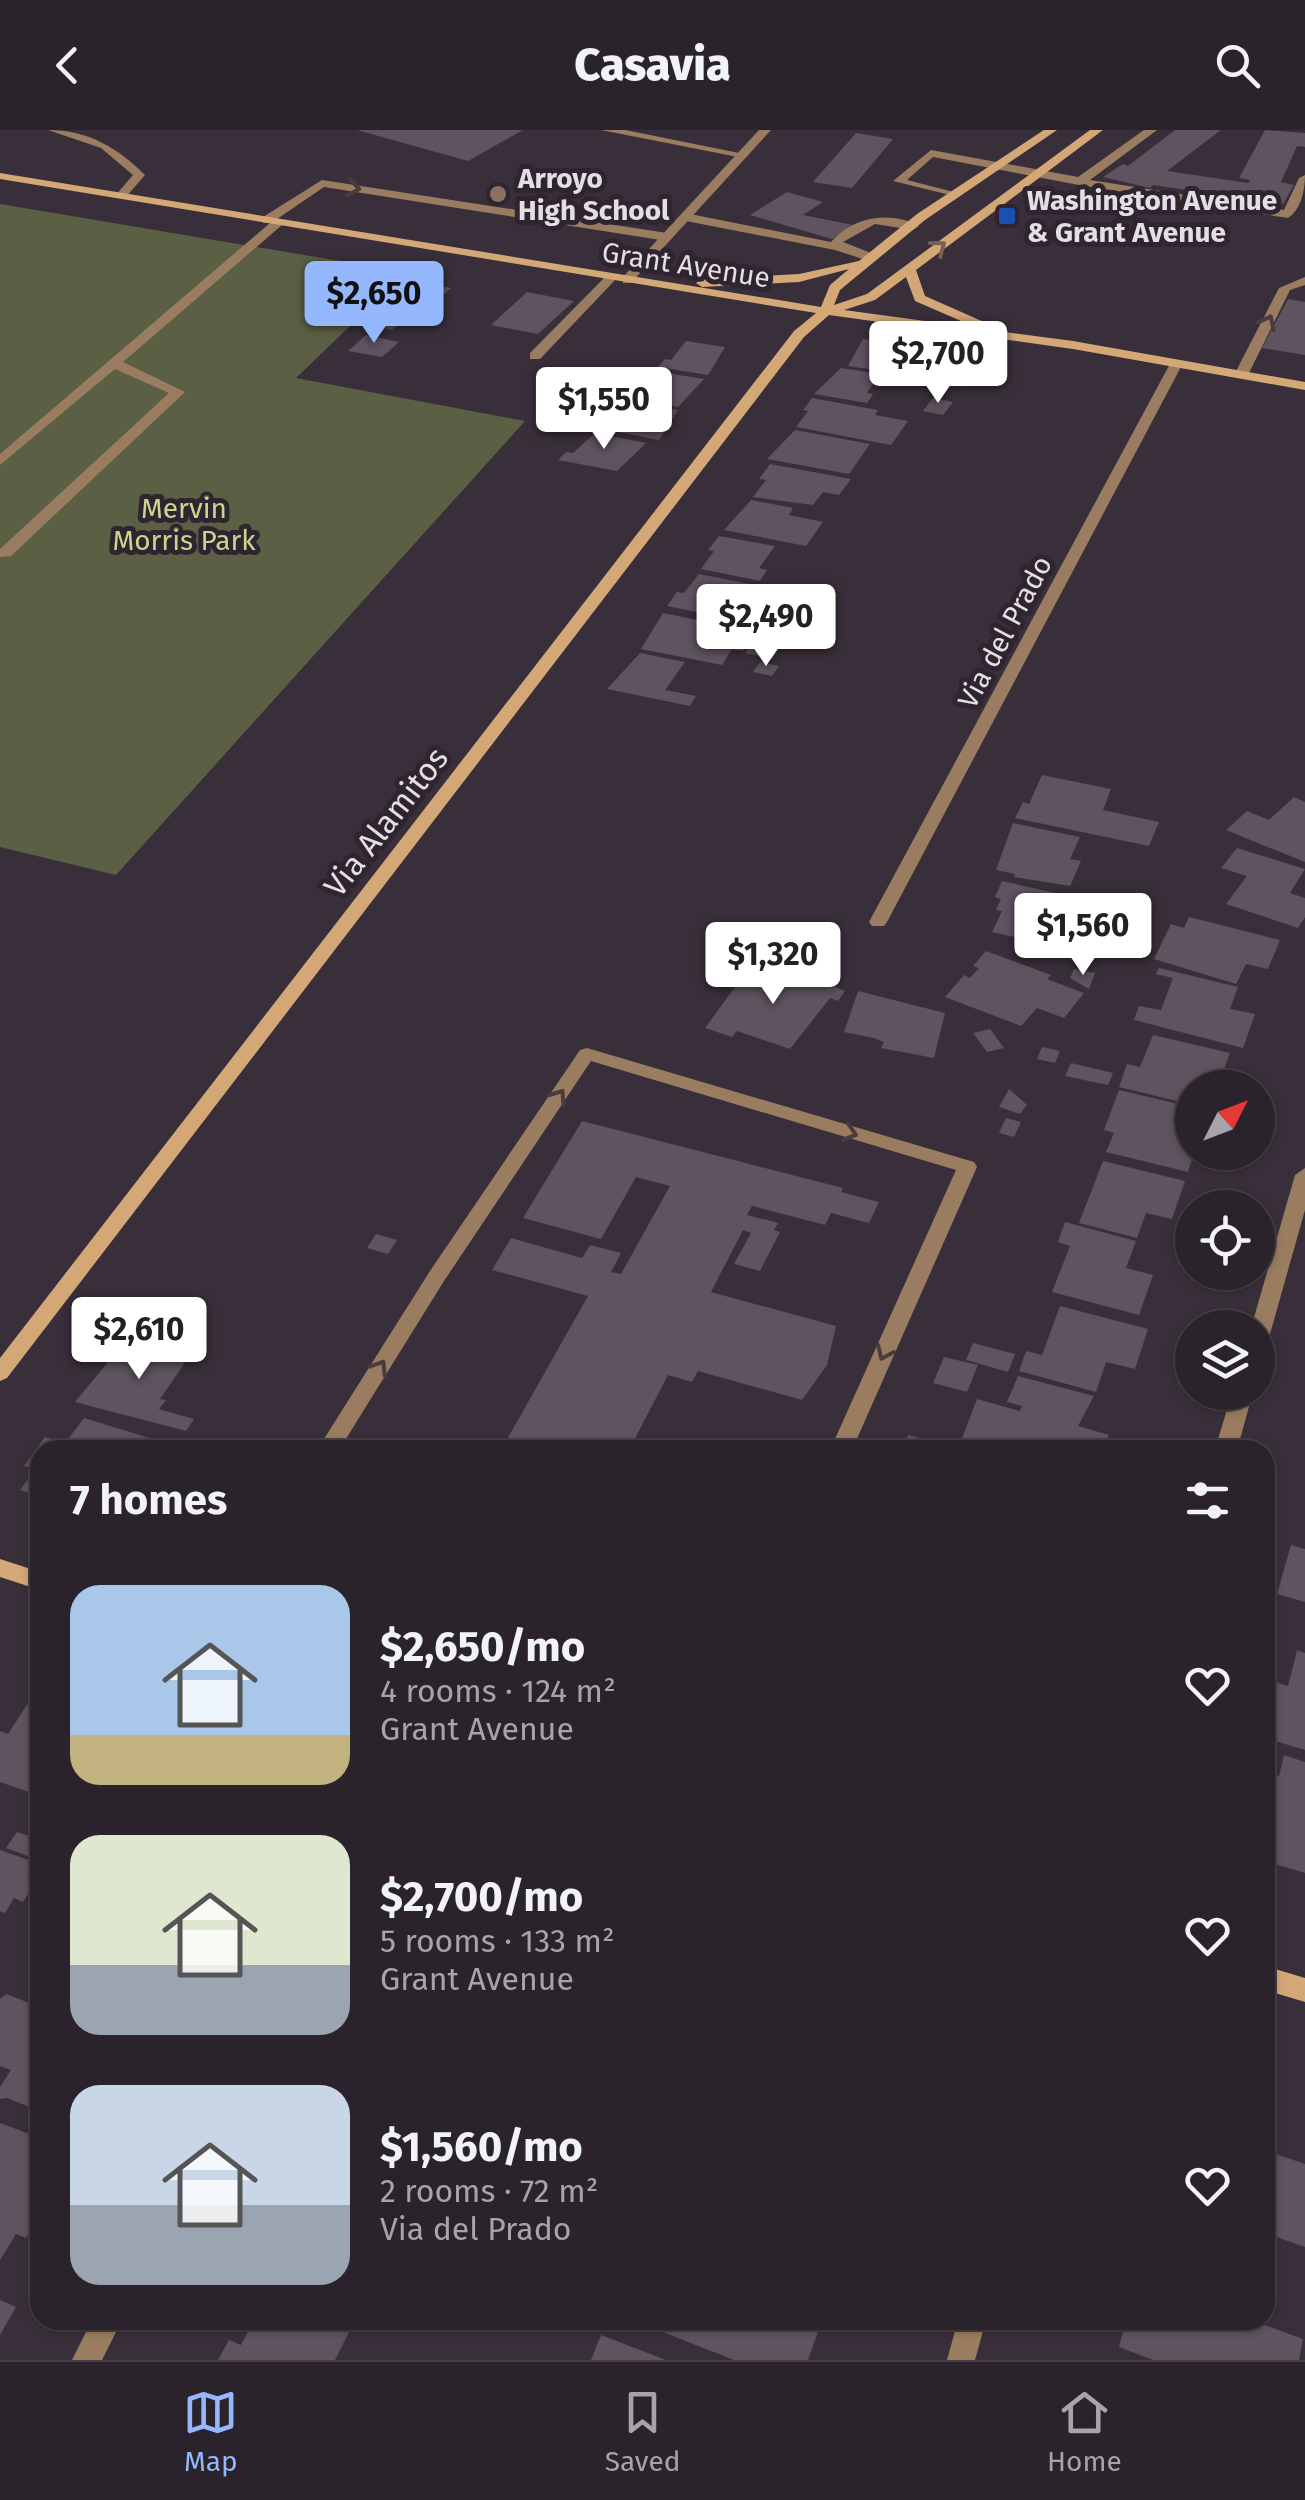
<!DOCTYPE html>
<meta charset="utf-8">
<style>
:root{--surface:#2b232c;--page:#372f38;--text:#f1f3f6;--muted:#a6a4a9;--line:#474048;--accent:#94b7fd}
body{margin:0;font-family:"Fira Sans",sans-serif;background:var(--page);color:var(--text);height:100vh;display:flex;flex-direction:column;font-size:38px;white-space:nowrap}
*{box-sizing:border-box;margin:0}
p{font-size:32px;color:var(--muted)}
.icon{flex:none;width:55px;height:55px;fill:none;stroke:currentColor;stroke-width:2;stroke-linecap:round;stroke-linejoin:round}
.map{position:relative;flex:1;overflow:hidden}
.side{position:absolute;left:30px;top:1310px;width:1245px;height:890px;display:flex;flex-direction:column;background:var(--surface);border-radius:30px;box-shadow:0 2px 8px #0004,0 0 0 2px var(--line)}
.side>*{flex:none}
.needle{width:65px;rotate:48deg}
.fabs{position:absolute;left:1175px;top:940px;display:grid;gap:20px}
.fabs a{display:grid;place-items:center;width:100px;height:100px;border-radius:50%;background:var(--surface);box-shadow:0 2px 8px #0004,0 0 0 2px var(--line);font-size:50px}
.price{position:absolute;translate:-50% -85px;padding:0 22px;border-radius:10px;background:#fff;color:#222;font-size:32px;line-height:65px;filter:drop-shadow(0 2px 5px #0008)}
.price::after{content:'';position:absolute;left:50%;top:60px;width:30px;height:22px;margin-left:-15px;background:inherit;clip-path:polygon(0 0,100% 0,50% 100%)}
.price.active{background:var(--accent);color:#111}
ul{padding:0;list-style:none}
li{display:flex;align-items:center;gap:30px;height:250px;padding:0 40px}
li span{display:grid;place-items:center;flex:none;width:280px;height:200px;border-radius:30px;color:#555}
li>.icon{margin-inline-start:auto}
span .icon{width:120px;height:120px;fill:#fffc;stroke-width:1}
li b{font-size:42px}
h2{display:flex;justify-content:space-between;align-items:center;height:120px;padding:0 40px;font-size:42px}
header{display:flex;justify-content:space-between;align-items:center;height:130px;padding:0 40px;background:var(--surface);font-size:45px;font-weight:800}
.dock{display:flex;justify-content:space-around;align-items:center;height:140px;border-top:2px solid var(--line);background:var(--surface);font-size:28px;color:var(--muted)}
.dock a{display:grid;justify-items:center;gap:5px}
.dock .active{color:var(--accent)}
.map>svg:first-child{display:block}
.green{fill:#5b6044}
.building{fill:#5e535f}
.lines{fill:none;stroke-linecap:round;stroke-linejoin:round}
.lane{fill:#9a7d60;fill-rule:evenodd}
.street{fill:#9a7d60;fill-rule:evenodd}
.secondary{fill:#d4a777;fill-rule:evenodd}
.oneway{stroke:#4a3b3c}
.oneway2{stroke:#796050}
.education-dot{fill:#8d6e63;stroke:#2f2530;stroke-width:4}
.transit-dot{fill:#1a4fb4;stroke:#2f2530;stroke-width:4}
.labels{text-anchor:middle;dominant-baseline:central;stroke-width:10;stroke-linejoin:round;paint-order:stroke}
.far-poi-label{font-size:28px;font-weight:bold;fill:#e5dee5;stroke:#2f2530;text-anchor:start}
.far-street-label{font-size:28px;fill:#e5dee5;stroke:#2f2530}
.far-park-label{font-size:28px;fill:#c9d690;stroke:#2f2530}
.street-label{font-size:32px;fill:#e5dee5;stroke:#2f2530}
</style>
<header><svg class="icon" aria-label="back" viewBox="0 0 24 24"><path d="M15 5l-7 7 7 7"/></svg>Casavia<svg class="icon" aria-label="search" viewBox="0 0 24 24"><circle cx="10" cy="10" r="6"/><path d="M15 15l6 6"/></svg></header>
<div class="map">
<svg width="1305" height="2230" viewBox="0 0 1305 2230">
<rect width="100%" height="100%" fill="#392f3a"/>
<path class="green" d="M 0,74 L 406,142 L 296,248 L 525,291 L 116,745 L 0,717 Z"/>
<g class="building">
<path d="M 357,0 L 523,0 L 468,31 Z"/>
<path d="M 1175,0 L 1221,0 L 1167,41 L 1248,53 L 1250,50 L 1239,48 L 1265,0 L 1305,3 L 1305,17 L 1297,16 L 1281,52 L 1294,55 L 1283,74 L 1153,55 L 1150,58 L 1103,47 L 1123,34 L 1128,36 Z"/>
<path d="M 856,3 L 893,9 L 852,58 L 813,52 Z"/>
<path d="M 787,62 L 823,72 L 803,85 L 853,95 L 832,109 L 750,85 Z"/>
<path d="M 409,150 L 451,158 L 418,188 L 407,186 L 392,200 L 360,193 Z"/>
<path d="M 527,162 L 574,171 L 538,204 L 491,195 Z"/>
<path d="M 1288,169 L 1305,172 L 1305,225 L 1262,218 Z"/>
<path d="M 366,205 L 399,212 L 382,227 L 348,221 Z"/>
<path d="M 863,209 L 911,218 L 907,225 L 901,224 L 888,242 L 848,236 Z"/>
<path d="M 686,211 L 725,217 L 708,245 L 658,237 L 665,229 L 671,230 Z"/>
<path d="M 950,232 L 980,237 L 967,257 L 936,251 Z"/>
<path d="M 841,238 L 880,244 L 867,263 L 873,264 L 867,273 L 814,264 Z"/>
<path d="M 642,239 L 704,249 L 678,277 L 619,266 Z"/>
<path d="M 609,267 L 678,280 L 659,310 L 577,294 L 584,285 L 597,288 Z"/>
<path d="M 812,268 L 878,280 L 875,285 L 908,291 L 891,315 L 796,297 L 808,281 L 803,280 Z"/>
<path d="M 933,268 L 953,272 L 943,285 L 923,281 Z"/>
<path d="M 795,300 L 870,314 L 849,344 L 767,329 Z"/>
<path d="M 595,303 L 646,313 L 617,341 L 558,330 L 566,322 L 573,323 Z"/>
<path d="M 770,334 L 851,349 L 839,365 L 823,362 L 813,375 L 753,367 L 766,350 L 759,349 Z"/>
<path d="M 751,370 L 793,378 L 789,385 L 823,392 L 806,416 L 724,400 Z"/>
<path d="M 719,406 L 775,416 L 759,438 L 767,440 L 760,451 L 701,439 L 714,421 L 708,420 Z"/>
<path d="M 699,444 L 799,464 L 775,498 L 667,476 L 677,462 L 684,463 Z"/>
<path d="M 663,483 L 756,502 L 743,521 L 732,519 L 722,535 L 641,519 Z"/>
<path d="M 756,508 L 783,513 L 772,529 L 745,523 Z"/>
<path d="M 640,523 L 685,532 L 665,560 L 696,566 L 690,576 L 607,559 Z"/>
<path d="M 760,532 L 779,536 L 772,546 L 753,542 Z"/>
<path d="M 1042,645 L 1111,659 L 1103,680 L 1159,692 L 1149,716 L 1015,688 L 1023,672 L 1029,674 Z"/>
<path d="M 1294,667 L 1305,672 L 1305,732 L 1226,700 L 1247,681 L 1269,690 Z"/>
<path d="M 1013,693 L 1080,707 L 1070,729 L 1081,731 L 1070,756 L 1014,747 L 1015,744 L 996,740 Z"/>
<path d="M 1237,718 L 1305,739 L 1290,763 L 1305,768 L 1305,787 L 1298,798 L 1226,774 L 1247,746 L 1221,738 Z"/>
<path d="M 1002,751 L 1096,772 L 1099,766 L 1128,772 L 1114,808 L 1084,802 L 1085,797 L 1077,796 L 1071,809 L 1064,808 L 1061,817 L 992,802 L 1002,781 L 996,780 L 1001,769 L 995,767 Z"/>
<path d="M 1189,787 L 1280,810 L 1268,839 L 1246,834 L 1236,854 L 1154,829 L 1171,794 L 1184,798 Z"/>
<path d="M 986,821 L 1051,845 L 1047,849 L 1084,863 L 1064,888 L 1037,878 L 1021,896 L 945,867 L 964,845 L 970,848 L 979,838 L 973,836 Z"/>
<path d="M 749,838 L 781,848 L 785,844 L 806,850 L 809,846 L 845,861 L 838,871 L 830,868 L 790,919 L 737,901 L 732,907 L 705,898 Z"/>
<path d="M 1159,838 L 1238,857 L 1230,879 L 1255,884 L 1243,918 L 1134,890 L 1139,876 L 1161,880 L 1173,848 L 1156,844 Z"/>
<path d="M 1074,839 L 1095,843 L 1089,859 L 1070,848 Z"/>
<path d="M 858,861 L 945,883 L 934,928 L 881,918 L 884,912 L 874,908 L 844,902 Z"/>
<path d="M 990,899 L 1004,918 L 987,922 L 973,903 Z"/>
<path d="M 1153,905 L 1230,923 L 1218,956 L 1194,950 L 1185,973 L 1119,957 L 1127,934 L 1140,937 Z"/>
<path d="M 1042,917 L 1060,921 L 1055,933 L 1037,929 Z"/>
<path d="M 1071,933 L 1113,943 L 1108,955 L 1065,946 Z"/>
<path d="M 1009,959 L 1027,975 L 1020,984 L 999,977 Z"/>
<path d="M 1119,960 L 1187,976 L 1178,1002 L 1192,1005 L 1194,1022 L 1188,1042 L 1106,1022 L 1114,1003 L 1104,1000 Z"/>
<path d="M 1006,988 L 1021,992 L 1014,1007 L 999,1003 Z"/>
<path d="M 582,991 L 843,1058 L 841,1062 L 879,1072 L 869,1093 L 831,1083 L 825,1095 L 752,1076 L 747,1085 L 778,1093 L 774,1100 L 780,1102 L 760,1141 L 734,1134 L 751,1103 L 743,1100 L 711,1162 L 836,1196 L 827,1235 L 802,1270 L 698,1241 L 692,1252 L 668,1245 L 629,1320 L 446,1320 L 447,1316 L 505,1313 L 588,1166 L 492,1140 L 511,1108 L 582,1128 L 590,1115 L 621,1123 L 611,1142 L 621,1144 L 670,1056 L 636,1047 L 601,1109 L 523,1088 Z"/>
<path d="M 1103,1031 L 1185,1051 L 1172,1089 L 1146,1083 L 1137,1108 L 1079,1093 Z"/>
<path d="M 1065,1092 L 1136,1111 L 1126,1138 L 1153,1145 L 1139,1185 L 1052,1162 L 1070,1116 L 1058,1112 Z"/>
<path d="M 376,1104 L 397,1110 L 388,1124 L 367,1118 Z"/>
<path d="M 1060,1176 L 1148,1199 L 1135,1239 L 1106,1232 L 1096,1262 L 1019,1241 L 1026,1221 L 1042,1225 Z"/>
<path d="M 132,1203 L 193,1221 L 160,1269 L 166,1270 L 159,1279 L 194,1289 L 186,1301 L 75,1272 Z"/>
<path d="M 973,1213 L 1015,1224 L 1008,1242 L 966,1230 Z"/>
<path d="M 944,1227 L 978,1235 L 967,1262 L 933,1253 Z"/>
<path d="M 1018,1246 L 1094,1266 L 1078,1296 L 1109,1305 L 1103,1320 L 995,1320 L 961,1311 L 977,1269 L 1020,1281 L 1022,1276 L 1007,1272 Z"/>
<path d="M 84,1288 L 185,1319 L 184,1320 L 40,1320 L 40,1366 L 20,1360 L 36,1339 L 24,1336 L 45,1307 L 65,1313 Z"/>
<path d="M 908,1305 L 938,1313 L 935,1320 L 903,1318 Z"/>
<path d="M 1291,1415 L 1305,1419 L 1305,1472 L 1277,1464 Z"/>
<path d="M 1297,1520 L 1305,1523 L 1305,1620 L 1265,1608 L 1265,1549 L 1288,1556 Z"/>
<path d="M 36,1561 L 40,1563 L 40,1666 L 0,1652 L 0,1601 L 8,1604 Z"/>
<path d="M 1284,1625 L 1305,1632 L 1305,1743 L 1265,1731 L 1265,1642 L 1279,1646 Z"/>
<path d="M 17,1702 L 38,1709 L 28,1726 L 6,1718 Z"/>
<path d="M 0,1720 L 37,1733 L 27,1748 L 36,1751 L 23,1772 L 14,1768 L 5,1783 L 0,1781 Z"/>
<path d="M 6,1864 L 40,1877 L 40,1981 L 7,1968 L 0,1969 L 0,1957 L 11,1940 L 0,1936 L 0,1869 Z"/>
<path d="M 0,1993 L 40,2008 L 40,2084 L 26,2108 L 16,2104 L 0,2130 Z"/>
<path d="M 1273,2023 L 1305,2034 L 1305,2117 L 1265,2103 L 1265,2059 Z"/>
<path d="M 0,2170 L 16,2177 L 0,2205 Z"/>
<path d="M 254,2190 L 355,2190 L 335,2230 L 218,2230 L 229,2210 L 241,2215 Z"/>
<path d="M 632,2190 L 822,2190 L 808,2230 L 734,2230 Z"/>
<path d="M 1126,2190 L 1251,2190 L 1303,2209 L 1299,2230 L 1153,2230 L 1119,2217 Z"/>
<path d="M 601,2205 L 666,2230 L 591,2230 Z"/>
</g>
<g class="lines">
<g class="lane">
<path d="M 48,0 C 88,0 118,18 145,45 L 125,68 L 117,68 L 115,66 L 133,45 L 101,18 Z"/>
<path d="M 601,0 L 625,0 L 749,25 L 743,28 Z"/>
<path d="M 1144,0 L 1157,0 L 1090,50 L 1284,80 L 1299,48 L 1305,45 C 1305,60 1301,80 1288,88 L 1079,55 L 933,27 L 907,50 L 958,63 L 958,67 L 893,51 L 931,20 L 1078,47 Z"/>
<path d="M 322,50 L 667,103 L 673,107 L 667,111 L 324,57 L 277,89 L 282,89 L 282,95 L 123,232 L 185,262 L 11,426 L 0,427 L 0,419 L 169,263 L 115,239 L 0,335 L 0,324 L 270,93 L 263,93 L 263,87 Z"/>
<path d="M 685,83 L 831,112 C 852,87 890,80 919,96 L 913,100 L 875,94 L 843,112 L 876,125 L 878,128 L 872,132 L 835,120 L 681,90 L 681,84 Z"/>
<path d="M 607,145 L 617,148 L 540,229 L 530,229 L 530,223 Z"/>
<path d="M 1305,147 L 1305,155 L 1290,160 L 1248,245 L 1236,248 L 1234,245 L 1279,158 Z"/>
<path d="M 587,918 L 974,1032 L 977,1037 L 852,1320 L 830,1320 L 956,1040 L 591,931 L 444,1151 L 339,1320 L 317,1320 L 430,1141 L 580,920 Z"/>
</g>
<g class="street">
<path d="M 759,0 L 771,0 L 631,153 L 623,153 L 623,147 Z"/>
<path d="M 1171,232 L 1182,235 L 887,792 L 884,796 L 872,796 L 869,792 Z"/>
<path d="M 1305,1038 L 1305,1080 L 1268,1211 L 1265,1216 L 1258,1218 L 1258,1198 L 1251,1198 L 1295,1045 Z"/>
<path d="M 1232,1262 L 1253,1262 L 1237,1320 L 1215,1320 Z"/>
<path d="M 92,2190 L 122,2190 L 102,2230 L 72,2230 Z"/>
<path d="M 958,2190 L 986,2190 L 975,2230 L 947,2230 Z"/>
</g>
<g class="secondary">
<path d="M 1044,0 L 1057,0 L 925,90 L 840,160 L 834,175 L 867,164 L 1090,0 L 1103,0 L 916,140 L 925,166 L 984,192 L 986,195 L 981,199 L 1073,211 L 1305,252 L 1305,260 L 1073,219 L 829,185 L 804,207 L 7,1248 L 0,1251 L 0,1228 L 794,201 L 816,183 L 0,49 L 0,43 L 821,177 L 830,155 L 849,139 L 799,152 L 702,157 L 696,153 L 702,149 L 799,144 L 859,131 L 917,84 ZM 906,147 L 915,171 L 977,198 L 844,180 L 875,170 Z"/>
<path d="M 0,1429 L 40,1442 L 40,1460 L 0,1447 Z"/>
<path d="M 1265,1836 L 1305,1848 L 1305,1872 L 1265,1860 Z"/>
</g>
</g>
<defs><path id="oneway-chevron" d="M-2-3.5L2.5 0L-2 3.5" fill="none" stroke-width="1.6" stroke-linecap="round" stroke-linejoin="round" transform="scale(2.5)"/></defs>
<g class="oneway">
<use href="#oneway-chevron" transform="translate(353 58) rotate(9)"/>
<use href="#oneway-chevron" transform="translate(1268 192) rotate(-63)"/>
<use href="#oneway-chevron" transform="translate(559 966) rotate(-56)"/>
<use href="#oneway-chevron" transform="translate(850 1003) rotate(17)"/>
<use href="#oneway-chevron" transform="translate(884 1223) rotate(114)"/>
<use href="#oneway-chevron" transform="translate(380 1237) rotate(-58)"/>
</g>
<use class="oneway2" href="#oneway-chevron" transform="translate(939 117) rotate(-37)"/>
<circle class="education-dot" cx="498" cy="64" r="10"/>
<rect class="transit-dot" x="997" y="76" width="20" height="20" rx="5"/>
<g class="labels">
<g class="far-poi-label">
<text x="518" y="48">Arroyo<tspan x="518" dy="32">High School</tspan></text>
<text x="1027" y="70">Washington Avenue<tspan x="1027" dy="32">&amp; Grant Avenue</tspan></text>
</g>
<g class="far-street-label">
<text transform="translate(686 135) rotate(9)">Grant Avenue</text>
<text transform="translate(1005 502) rotate(-62)">Via del Prado</text>
</g>
<g class="far-park-label">
<text x="184" y="378">Mervin<tspan x="184" dy="32">Morris Park</tspan></text>
</g>
<g class="street-label">
<text transform="translate(386 692) rotate(-52)">Via Alamitos</text>
</g>
</g>
</svg>
<div class="fabs">
<a><svg class="needle" viewBox="-14 -14 28 28"><path d="M0-13l5 13h-10z" fill="#e53935"/><path d="M0 13l5-13h-10z" fill="#a6a4a9"/></svg></a>
<a><svg class="icon" aria-label="locate" viewBox="0 0 24 24"><circle cx="12" cy="12" r="6"/><path d="M12 2v4M12 18v4M2 12h4M18 12h4"/></svg></a>
<a><svg class="icon" aria-label="layers" viewBox="0 0 24 24"><path d="M12 4l9 5-9 5-9-5zM3 14l9 5 9-5"/></svg></a>
</div>
<b class="price active" style="left:374px;top:216px">$2,650</b>
<b class="price" style="left:938px;top:276px">$2,700</b>
<b class="price" style="left:604px;top:322px">$1,550</b>
<b class="price" style="left:766px;top:539px">$2,490</b>
<b class="price" style="left:1083px;top:848px">$1,560</b>
<b class="price" style="left:773px;top:877px">$1,320</b>
<b class="price" style="left:139px;top:1252px">$2,610</b>
<section class="side">
<h2>7 homes<svg class="icon" aria-label="filters" viewBox="0 0 24 24"><path d="M4 7h16M4 17h16"/><circle cx="9" cy="7" r="2"/><circle cx="15" cy="17" r="2"/></svg></h2>
<ul>
<li><span style="background:linear-gradient(#a9c7e8 75%,#c2b280 0)"><svg class="icon" aria-label="home" viewBox="0 0 24 24"><path d="M3 11l9-7 9 7M6 9v11h12V9"/></svg></span><div><b>$2,650/mo</b><p>4 rooms · 124 m²</p><p>Grant Avenue</p></div><svg class="icon" aria-label="heart" viewBox="0 0 24 24"><path d="M12 20l-8-8c-3-5 5-10 8-4 3-6 11-1 8 4z"/></svg></li>
<li><span style="background:linear-gradient(#dfe7d0 65%,#9aa5b1 0)"><svg class="icon" aria-label="home" viewBox="0 0 24 24"><path d="M3 11l9-7 9 7M6 9v11h12V9"/></svg></span><div><b>$2,700/mo</b><p>5 rooms · 133 m²</p><p>Grant Avenue</p></div><svg class="icon" aria-label="heart" viewBox="0 0 24 24"><path d="M12 20l-8-8c-3-5 5-10 8-4 3-6 11-1 8 4z"/></svg></li>
<li><span style="background:linear-gradient(#c9d6e8 60%,#9aa5b1 0)"><svg class="icon" aria-label="home" viewBox="0 0 24 24"><path d="M3 11l9-7 9 7M6 9v11h12V9"/></svg></span><div><b>$1,560/mo</b><p>2 rooms · 72 m²</p><p>Via del Prado</p></div><svg class="icon" aria-label="heart" viewBox="0 0 24 24"><path d="M12 20l-8-8c-3-5 5-10 8-4 3-6 11-1 8 4z"/></svg></li>
</ul>
</section>
</div>
<nav class="dock">
<a class="active"><svg class="icon" aria-label="map" viewBox="0 0 24 24"><path d="M3 6l6-2 6 2 6-2v14l-6 2-6-2-6 2zM9 4v14M15 6v14"/></svg>Map</a>
<a><svg class="icon" aria-label="saved" viewBox="0 0 24 24"><path d="M7 4h10v16l-5-4-5 4z"/></svg>Saved</a>
<a><svg class="icon" aria-label="home" viewBox="0 0 24 24"><path d="M3 11l9-7 9 7M6 9v11h12V9"/></svg>Home</a>
</nav>
